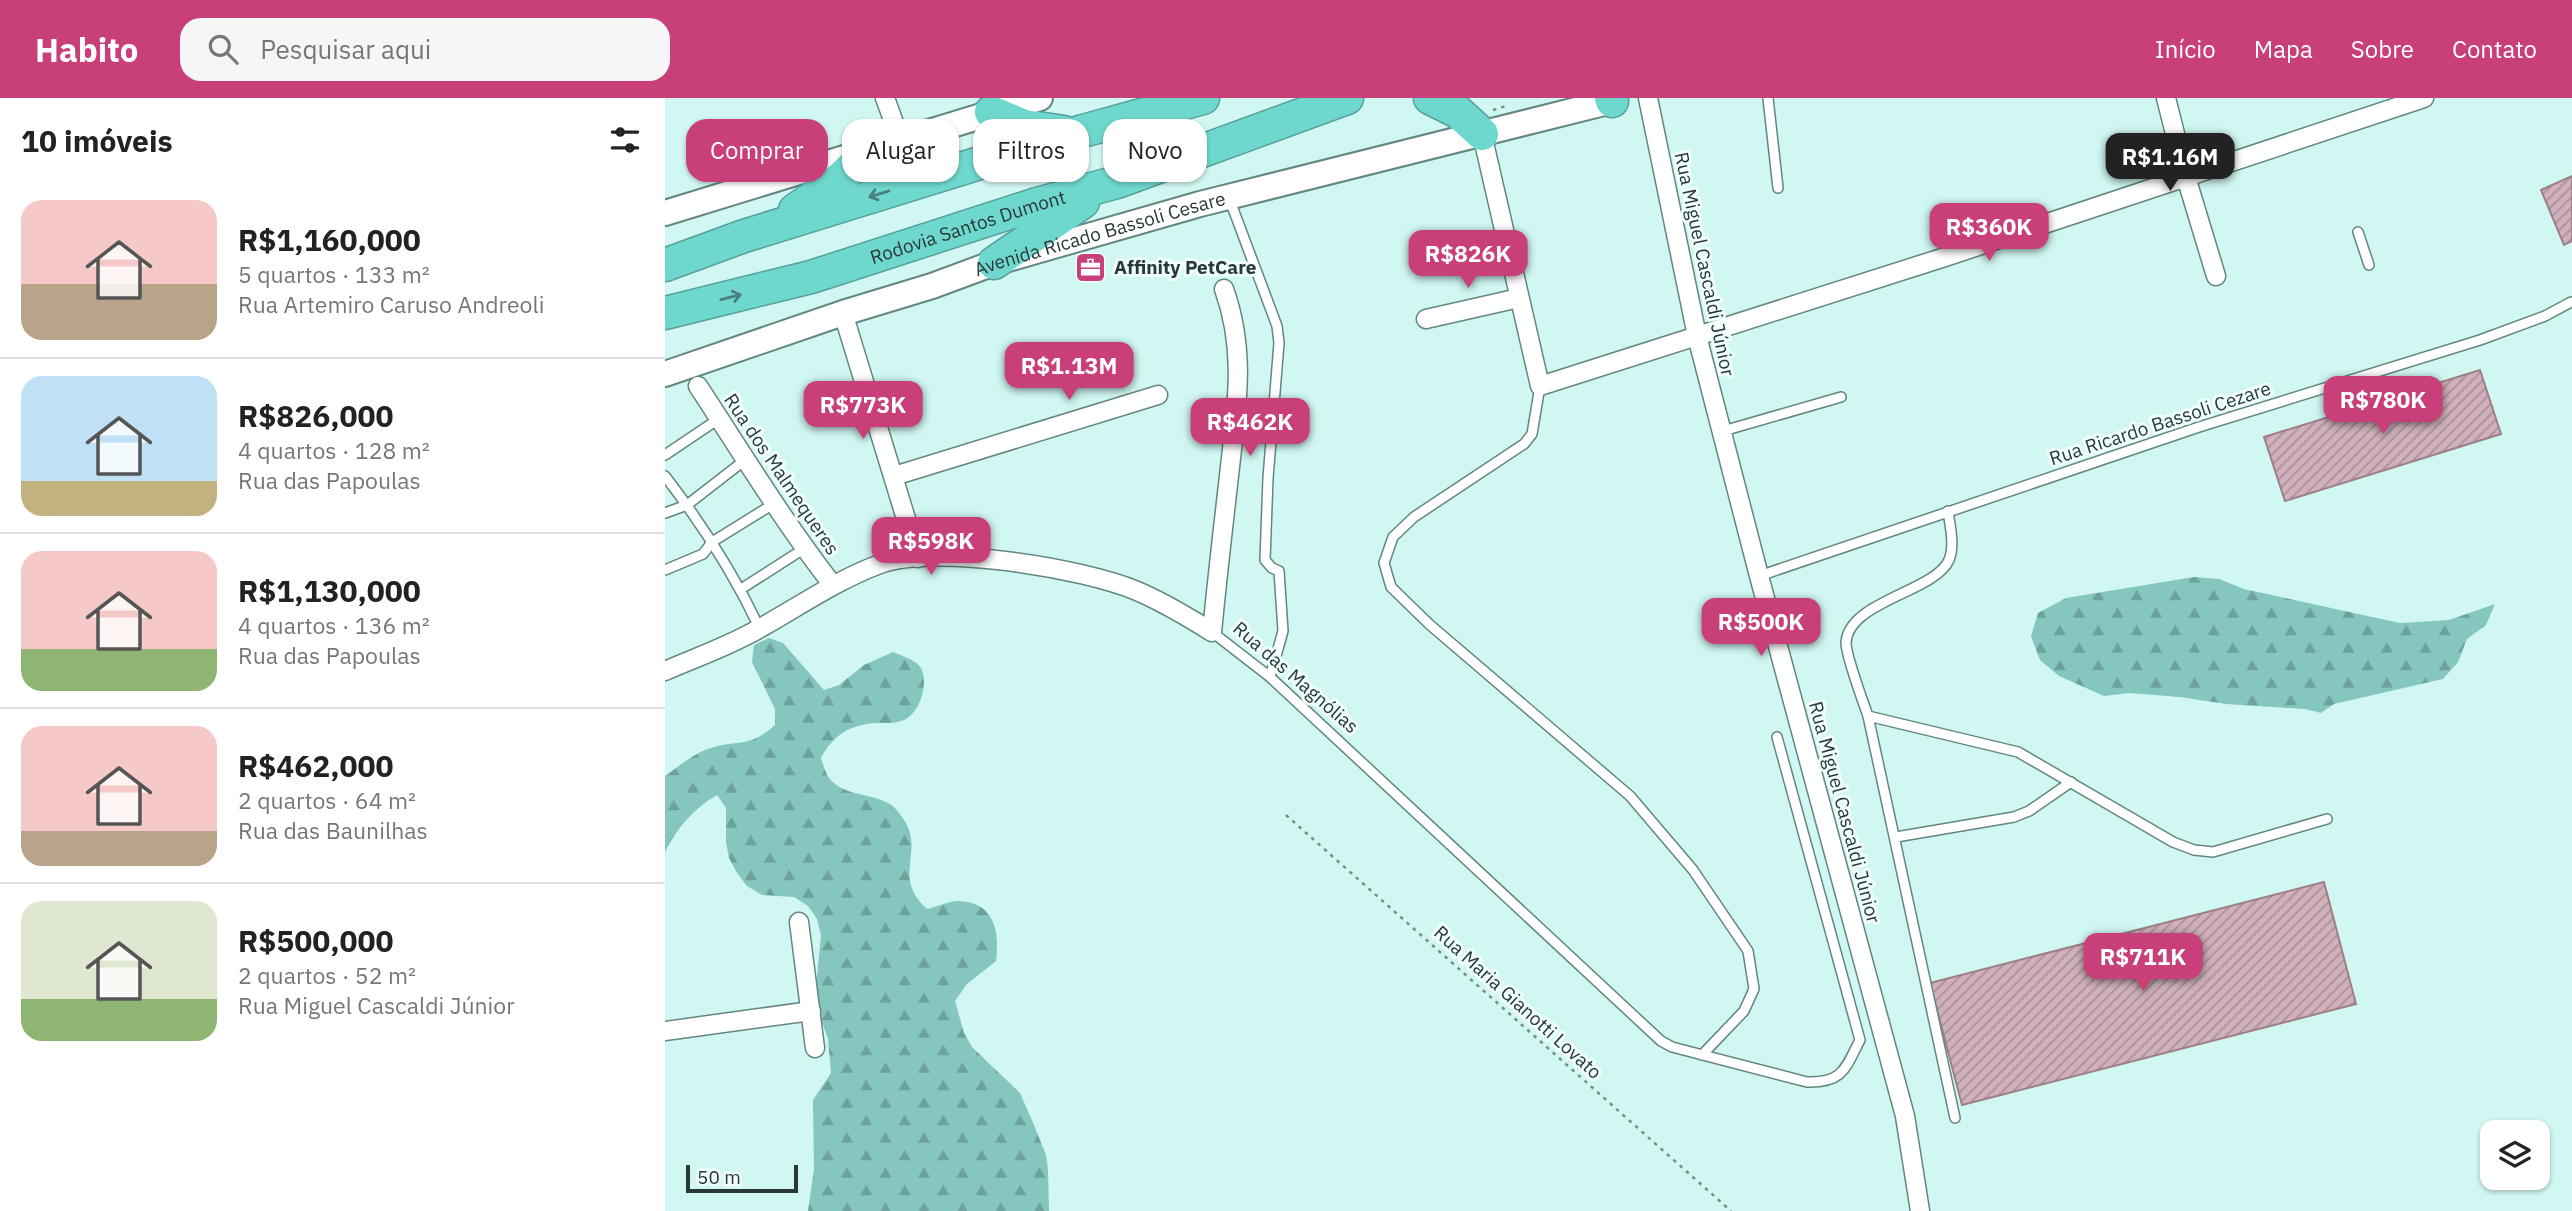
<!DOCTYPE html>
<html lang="pt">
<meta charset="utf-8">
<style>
:root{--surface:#fff;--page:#f6f6f6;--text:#222;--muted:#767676;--line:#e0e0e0;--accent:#c83f7a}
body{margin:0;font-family:"IBM Plex Sans",sans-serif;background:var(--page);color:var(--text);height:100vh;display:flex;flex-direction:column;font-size:26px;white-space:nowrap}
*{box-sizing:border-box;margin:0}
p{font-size:23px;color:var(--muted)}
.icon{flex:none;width:38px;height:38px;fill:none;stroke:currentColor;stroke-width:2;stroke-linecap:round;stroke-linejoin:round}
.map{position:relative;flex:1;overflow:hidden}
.sheet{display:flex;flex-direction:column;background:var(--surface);width:665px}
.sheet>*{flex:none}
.top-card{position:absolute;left:21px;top:21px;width:665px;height:63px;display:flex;gap:14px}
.buttons{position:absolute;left:1815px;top:1022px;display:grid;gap:14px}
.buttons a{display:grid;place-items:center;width:70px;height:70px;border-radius:14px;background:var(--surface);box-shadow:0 2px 5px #0004;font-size:35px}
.scale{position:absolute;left:21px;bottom:18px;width:112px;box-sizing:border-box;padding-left:7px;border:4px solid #293837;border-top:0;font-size:19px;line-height:24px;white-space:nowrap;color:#293837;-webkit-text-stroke:5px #f0fffd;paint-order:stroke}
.price{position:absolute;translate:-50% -60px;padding:0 16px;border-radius:14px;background:var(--accent);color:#fff;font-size:23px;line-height:46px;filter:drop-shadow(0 2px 4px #0008)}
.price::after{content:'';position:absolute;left:50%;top:42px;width:21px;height:16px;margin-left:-10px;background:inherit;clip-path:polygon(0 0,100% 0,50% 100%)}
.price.current{background:#222;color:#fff}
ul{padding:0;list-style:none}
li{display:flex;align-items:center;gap:21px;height:175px;padding:0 21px}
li+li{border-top:2px solid var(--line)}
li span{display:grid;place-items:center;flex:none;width:196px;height:140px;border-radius:21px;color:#555}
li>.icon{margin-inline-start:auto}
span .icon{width:84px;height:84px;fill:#fffc;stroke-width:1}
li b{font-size:30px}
h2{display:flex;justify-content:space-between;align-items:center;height:84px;padding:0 21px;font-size:30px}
.tag{padding:0 24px;border-radius:21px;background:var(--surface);box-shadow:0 2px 5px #0004;font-size:24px;line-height:63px}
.tag.current{background:var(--accent);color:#fff}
header{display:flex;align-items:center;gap:42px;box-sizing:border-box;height:98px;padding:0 35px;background:var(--accent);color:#fff}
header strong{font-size:33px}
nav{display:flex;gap:38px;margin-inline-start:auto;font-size:24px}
.search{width:490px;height:63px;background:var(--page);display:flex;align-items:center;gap:18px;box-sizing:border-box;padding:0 24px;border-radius:21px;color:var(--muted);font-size:26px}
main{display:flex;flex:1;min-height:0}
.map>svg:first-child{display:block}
.forest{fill:url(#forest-firs)}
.building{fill:url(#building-hatch);stroke:#9d7f88;stroke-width:2}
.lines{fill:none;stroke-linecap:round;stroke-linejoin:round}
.lane-casing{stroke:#638682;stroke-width:12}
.street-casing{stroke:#638682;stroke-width:21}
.secondary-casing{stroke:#638682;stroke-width:28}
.highway-casing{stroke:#56a099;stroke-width:35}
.path{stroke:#768f8c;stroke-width:2.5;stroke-dasharray:3.5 5;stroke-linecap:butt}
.lane{stroke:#fff;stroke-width:9}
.street{stroke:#fff;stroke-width:18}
.secondary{stroke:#fff;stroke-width:24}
.highway{stroke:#6fd8ce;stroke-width:32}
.oneway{stroke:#48807b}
.labels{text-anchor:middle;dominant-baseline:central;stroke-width:6;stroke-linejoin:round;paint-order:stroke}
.street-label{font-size:19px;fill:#293837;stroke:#f0fffd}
.poi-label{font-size:19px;font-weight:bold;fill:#293837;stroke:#f0fffd;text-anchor:start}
</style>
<header>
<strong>Habito</strong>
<div class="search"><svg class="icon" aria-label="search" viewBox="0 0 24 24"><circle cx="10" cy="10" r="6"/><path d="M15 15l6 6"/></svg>Pesquisar aqui</div>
<nav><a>Início</a><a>Mapa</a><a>Sobre</a><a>Contato</a></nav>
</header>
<main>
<section class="sheet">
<h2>10 imóveis<svg class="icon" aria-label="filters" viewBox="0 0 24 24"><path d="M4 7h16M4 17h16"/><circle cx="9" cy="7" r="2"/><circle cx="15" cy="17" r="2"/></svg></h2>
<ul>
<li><span style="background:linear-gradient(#f6c9c9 60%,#b9a48a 0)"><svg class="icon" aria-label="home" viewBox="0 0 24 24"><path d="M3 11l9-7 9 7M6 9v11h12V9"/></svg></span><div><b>R$1,160,000</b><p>5 quartos · 133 m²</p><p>Rua Artemiro Caruso Andreoli</p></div></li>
<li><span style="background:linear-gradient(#bfe0f5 75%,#c2b280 0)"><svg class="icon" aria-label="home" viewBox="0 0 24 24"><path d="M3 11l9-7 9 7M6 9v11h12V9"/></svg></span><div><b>R$826,000</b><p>4 quartos · 128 m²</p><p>Rua das Papoulas</p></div></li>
<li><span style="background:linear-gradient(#f6c9c9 70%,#8fb573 0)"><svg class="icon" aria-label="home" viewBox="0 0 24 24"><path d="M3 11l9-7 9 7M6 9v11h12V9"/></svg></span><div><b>R$1,130,000</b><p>4 quartos · 136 m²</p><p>Rua das Papoulas</p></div></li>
<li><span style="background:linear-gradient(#f6c9c9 75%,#b9a48a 0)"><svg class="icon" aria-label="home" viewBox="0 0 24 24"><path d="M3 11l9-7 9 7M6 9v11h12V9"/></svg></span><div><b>R$462,000</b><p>2 quartos · 64 m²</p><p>Rua das Baunilhas</p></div></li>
<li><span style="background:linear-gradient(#dfe7d0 70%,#8fb573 0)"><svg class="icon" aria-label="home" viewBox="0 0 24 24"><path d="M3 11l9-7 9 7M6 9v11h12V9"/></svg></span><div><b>R$500,000</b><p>2 quartos · 52 m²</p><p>Rua Miguel Cascaldi Júnior</p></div></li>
</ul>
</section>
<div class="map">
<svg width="1907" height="1113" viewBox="0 0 1907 1113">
<defs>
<pattern id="forest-firs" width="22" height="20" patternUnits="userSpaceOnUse" patternTransform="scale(1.75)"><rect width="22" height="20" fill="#85c6bf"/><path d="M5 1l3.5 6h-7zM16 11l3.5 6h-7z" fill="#6da29c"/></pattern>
<pattern id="building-hatch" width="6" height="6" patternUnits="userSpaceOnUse" patternTransform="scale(1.75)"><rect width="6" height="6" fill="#d0b0ba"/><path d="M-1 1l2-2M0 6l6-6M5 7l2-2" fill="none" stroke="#a99098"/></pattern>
</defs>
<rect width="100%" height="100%" fill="#d1f7f2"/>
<g class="forest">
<path d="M 1529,479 L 1554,481 L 1579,491 L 1735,525 L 1784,522 L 1830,506 L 1821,527 L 1802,541 L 1793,564 L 1778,581 L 1669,606 L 1656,615 L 1640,611 L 1561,606 L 1515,599 L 1464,595 L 1439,598 L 1394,578 L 1375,562 L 1366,538 L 1373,515 L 1401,500 Z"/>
<path d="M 104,540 L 118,545 L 159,592 L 174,587 L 199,567 L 228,554 C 237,558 251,562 256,570 C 264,585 255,615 239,622 C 231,626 220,625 212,625 C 186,626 168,637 156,660 C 158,666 160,674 164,680 C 178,698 205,695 223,705 C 230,708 237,719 241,725 C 258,756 227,780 262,811 C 271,809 287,802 294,803 C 329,804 335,833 331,863 L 302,886 L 290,903 L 299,935 L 307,949 L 355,995 L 369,1027 L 381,1057 L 383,1072 L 384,1113 L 143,1113 L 149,1071 L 148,1002 L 166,975 L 163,941 L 151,907 L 151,889 L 156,837 L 152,821 L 143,808 L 129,799 L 97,797 L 82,788 L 72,775 L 64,760 L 61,744 L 61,710 L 52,697 C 29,710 11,731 0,754 L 0,678 C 13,669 28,656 43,651 C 73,640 82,652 110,627 L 110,611 L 87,564 L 89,547 Z"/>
</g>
<g class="building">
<path d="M 1907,78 L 1907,143 L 1899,147 L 1876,92 Z"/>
<path d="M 1815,272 L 1836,336 L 1620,403 L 1599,339 Z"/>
<path d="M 1659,784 L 1691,906 L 1297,1007 L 1265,885 Z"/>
</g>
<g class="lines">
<defs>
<g id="lane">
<path d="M 1103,0 L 1113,90"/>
<path d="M 564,100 L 612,228 L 614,245 L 603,380 L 600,462 L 607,470 L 614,473 L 618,533 L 605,579"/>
<path d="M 1693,134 L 1704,167"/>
<path d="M 875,288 L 867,336 L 859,346 L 749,419 L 728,439 L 719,465 L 726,489 L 764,526 L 965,698 L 1028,772 L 1083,853 L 1089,891 L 1079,913 L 1037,957"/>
<path d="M 1058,333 L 1176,299"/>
<path d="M 0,357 L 55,320"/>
<path d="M 0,378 C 37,426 69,476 95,531"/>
<path d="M 1283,413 C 1285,428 1290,447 1284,462 C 1270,494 1183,503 1181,545 C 1181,557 1198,604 1203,618 L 1353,654 L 1508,744 L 1529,752 L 1548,754 L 1662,721"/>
<path d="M 0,415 L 22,407 L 80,362"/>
<path d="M 0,472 L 38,456 L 47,444 L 110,405"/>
<path d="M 1094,478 L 1534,329 L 1815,242 L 1880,218 L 1906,204"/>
<path d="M 76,491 L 140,450"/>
<path d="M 547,534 L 605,579 L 996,943 L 1007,949 L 1142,984 C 1178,985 1180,971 1195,942 L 1112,639"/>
<path d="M 1203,618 L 1290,1020"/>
<path d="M 1231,739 L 1349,719 L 1364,713 L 1406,684"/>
</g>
<g id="street">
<path d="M 220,0 L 236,44"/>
<path d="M 983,0 L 1032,238 L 1094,478 L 1240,1018 L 1255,1113"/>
<path d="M 1501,0 L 1521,79 L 1551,178"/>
<path d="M 817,36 L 875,288 L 1277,160 L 1759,0"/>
<path d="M 178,215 L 253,460"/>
<path d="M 761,221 L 854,200"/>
<path d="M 33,288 C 77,355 118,423 167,486"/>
<path d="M 229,378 L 493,297"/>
<path d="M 0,573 C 32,559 67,547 97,529 C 136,507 172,482 215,466 C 270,446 418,470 472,493 C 498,504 523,519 547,534 C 552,482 558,430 564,378 C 571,312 582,255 559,191"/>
<path d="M 134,824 L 150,950"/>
<path d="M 0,933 L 146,913"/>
</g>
<g id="secondary">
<path d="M 0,115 L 375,0"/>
<path id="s1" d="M 0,276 L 178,215 L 267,188 L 329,165 L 535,106 L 947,3"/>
</g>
<g id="highway">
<path d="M 765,0 L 793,14 L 817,36"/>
<path d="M 946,0 L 947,3"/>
<path d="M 326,14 L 359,28 L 399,34"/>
<path d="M 130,112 L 176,80 L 202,54"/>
<path d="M 329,165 L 418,104"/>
<path d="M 0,167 L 79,138 L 418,33 L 538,0"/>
<path id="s2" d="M 0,215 L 146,179 L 372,106 L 452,84 L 682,0"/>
</g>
</defs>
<use href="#lane" class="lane-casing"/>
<use href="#street" class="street-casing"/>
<use href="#secondary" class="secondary-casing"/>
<use href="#highway" class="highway-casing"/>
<g class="path">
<path d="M 828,12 L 844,7"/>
<path d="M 621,717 L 1066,1113"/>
</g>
<use href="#lane" class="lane"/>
<use href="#street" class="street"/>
<use href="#secondary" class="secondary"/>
<use href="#highway" class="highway"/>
</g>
<defs><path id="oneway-shaft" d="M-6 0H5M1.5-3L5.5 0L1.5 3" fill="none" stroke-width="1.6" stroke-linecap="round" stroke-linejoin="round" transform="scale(1.75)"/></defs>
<g class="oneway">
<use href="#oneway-shaft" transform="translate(214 96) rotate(163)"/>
<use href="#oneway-shaft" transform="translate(66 199) rotate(-14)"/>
</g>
<defs>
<symbol id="office-square" viewBox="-11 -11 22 22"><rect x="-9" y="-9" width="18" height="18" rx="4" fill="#c83f7a" stroke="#f0fffd"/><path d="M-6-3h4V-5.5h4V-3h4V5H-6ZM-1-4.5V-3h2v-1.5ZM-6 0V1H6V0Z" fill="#fff"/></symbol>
</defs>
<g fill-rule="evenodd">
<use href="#office-square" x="408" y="152" width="35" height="35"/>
</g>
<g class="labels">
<g class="street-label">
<text stroke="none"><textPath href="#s2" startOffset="315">Rodovia Santos Dumont</textPath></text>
<text stroke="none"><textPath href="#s1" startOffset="457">Avenida Ricado Bassoli Cesare</textPath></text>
<text transform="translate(1040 166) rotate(78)">Rua Miguel Cascaldi Júnior</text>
<text transform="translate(1495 325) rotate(-18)">Rua Ricardo Bassoli Cezare</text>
<text transform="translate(117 376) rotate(56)">Rua dos Malmequeres</text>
<text transform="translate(631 579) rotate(41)">Rua das Magnólias</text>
<text transform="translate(1180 714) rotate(75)">Rua Miguel Cascaldi Júnior</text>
<text transform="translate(853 904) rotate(42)">Rua Maria Gianotti Lovato</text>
</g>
<g class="poi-label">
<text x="449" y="169">Affinity PetCare</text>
</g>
</g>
</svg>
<div class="buttons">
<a><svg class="icon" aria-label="layers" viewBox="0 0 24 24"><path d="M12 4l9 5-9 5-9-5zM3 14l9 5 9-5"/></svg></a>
</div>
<div class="scale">50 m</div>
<b class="price current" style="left:1505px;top:95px">R$1.16M</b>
<b class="price" style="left:1324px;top:165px">R$360K</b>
<b class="price" style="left:803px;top:192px">R$826K</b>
<b class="price" style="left:404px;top:304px">R$1.13M</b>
<b class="price" style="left:1718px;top:338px">R$780K</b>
<b class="price" style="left:198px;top:343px">R$773K</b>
<b class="price" style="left:585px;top:360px">R$462K</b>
<b class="price" style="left:266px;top:479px">R$598K</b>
<b class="price" style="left:1096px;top:560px">R$500K</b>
<b class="price" style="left:1478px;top:895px">R$711K</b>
<div class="top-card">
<a class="tag current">Comprar</a>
<a class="tag">Alugar</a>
<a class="tag">Filtros</a>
<a class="tag">Novo</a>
</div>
</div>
</main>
